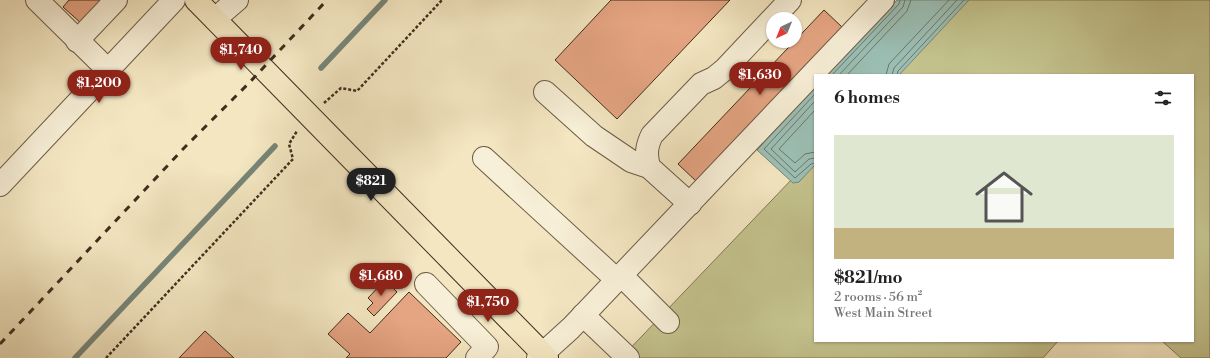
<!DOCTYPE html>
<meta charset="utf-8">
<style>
:root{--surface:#fff;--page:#f2f2f2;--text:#222;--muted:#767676;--line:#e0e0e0;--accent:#8f2418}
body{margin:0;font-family:"Libre Bodoni",serif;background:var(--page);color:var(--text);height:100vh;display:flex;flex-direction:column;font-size:15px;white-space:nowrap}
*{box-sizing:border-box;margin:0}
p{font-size:13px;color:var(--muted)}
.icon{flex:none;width:22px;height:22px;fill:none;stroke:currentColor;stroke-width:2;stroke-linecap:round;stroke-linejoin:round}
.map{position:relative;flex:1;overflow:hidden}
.panel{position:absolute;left:814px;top:74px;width:380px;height:268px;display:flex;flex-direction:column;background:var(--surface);border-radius:0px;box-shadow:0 1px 3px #0004}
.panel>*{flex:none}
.needle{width:26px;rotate:223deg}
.fabs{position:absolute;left:766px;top:12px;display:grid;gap:8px}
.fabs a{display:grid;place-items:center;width:36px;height:36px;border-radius:50%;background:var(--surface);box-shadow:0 1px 3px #0004;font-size:20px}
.price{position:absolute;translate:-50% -34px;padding:0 9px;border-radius:14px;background:var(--accent);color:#fff;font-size:13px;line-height:26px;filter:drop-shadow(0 1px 2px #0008)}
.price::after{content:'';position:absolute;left:50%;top:24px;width:12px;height:9px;margin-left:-6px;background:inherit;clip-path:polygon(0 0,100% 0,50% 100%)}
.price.selected{background:#222;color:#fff}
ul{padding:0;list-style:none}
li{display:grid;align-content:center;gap:8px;height:212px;padding:0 20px}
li+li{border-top:1px solid var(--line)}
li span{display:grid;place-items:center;height:124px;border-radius:0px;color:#555}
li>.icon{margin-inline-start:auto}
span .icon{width:72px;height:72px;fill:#fffc;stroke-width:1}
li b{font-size:17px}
h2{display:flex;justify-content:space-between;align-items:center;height:48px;padding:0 20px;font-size:17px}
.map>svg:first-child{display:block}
.green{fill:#c3c28d;stroke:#827855}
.water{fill:#9bbfb5;stroke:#778578}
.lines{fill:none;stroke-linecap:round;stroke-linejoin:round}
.shore{stroke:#6e7669;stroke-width:1}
.stream{stroke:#778578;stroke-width:5.5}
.building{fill:#e5a482;stroke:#402e1d}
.minor-casing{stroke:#6d5c46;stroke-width:24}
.major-casing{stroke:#402e1d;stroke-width:24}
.path{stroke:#402e1d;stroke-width:2.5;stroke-dasharray:3 2;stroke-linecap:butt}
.minor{stroke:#f7efd7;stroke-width:22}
.major{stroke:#f3e6c1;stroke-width:22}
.rail{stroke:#402e1d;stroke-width:3;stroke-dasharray:7 7;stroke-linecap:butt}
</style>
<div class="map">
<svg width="1210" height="358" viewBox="0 0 1210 358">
<rect width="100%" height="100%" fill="#f3e6c1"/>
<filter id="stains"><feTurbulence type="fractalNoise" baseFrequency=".005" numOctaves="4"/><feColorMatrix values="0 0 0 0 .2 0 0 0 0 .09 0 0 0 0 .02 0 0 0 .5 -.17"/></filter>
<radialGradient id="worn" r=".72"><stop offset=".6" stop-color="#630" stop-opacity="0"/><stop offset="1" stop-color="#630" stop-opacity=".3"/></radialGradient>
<g class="green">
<path d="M 963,0 L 1210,0 L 1210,358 L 1181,358 L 1162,341 L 1193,341 L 1193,75 L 891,75 Z"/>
<path d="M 815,155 L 815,341 L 1058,341 L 1043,358 L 621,358 Z"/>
</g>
<g class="water">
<path d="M 897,0 L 969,0 L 899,75 L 827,75 Z"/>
<path d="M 815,88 L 815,165 L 799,182 L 793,183 L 757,150 Z"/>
</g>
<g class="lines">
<g class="shore">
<path d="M 832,75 L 899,4 L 900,0"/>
<path d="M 839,75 L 903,7 L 905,0"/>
<path d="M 847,75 L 907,11 L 911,0"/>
<path d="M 886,75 L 889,64 L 949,0"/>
<path d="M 892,75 L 894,68 L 957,0"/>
<path d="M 897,75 L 898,71 L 964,0"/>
<path d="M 815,94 L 764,149 L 795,178 L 811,164 L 815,163"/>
<path d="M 815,101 L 771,149 L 795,172 L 809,159 L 815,158"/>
<path d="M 815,110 L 779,149 L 795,163 L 805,154 L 815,152"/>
</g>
<g class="stream">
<path d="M 321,68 L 385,0"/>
<path d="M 75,358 L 275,146"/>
</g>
</g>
<g class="building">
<path d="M 69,0 L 103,0 L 82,24 L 63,7 Z"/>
<path d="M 611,0 L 730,0 L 617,119 L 555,60 Z"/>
<path d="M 824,10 L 842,27 L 696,181 L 678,164 Z"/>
<path d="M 385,280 L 397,292 L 374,316 L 367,309 L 373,303 L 368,298 Z"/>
<path d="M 409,292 L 461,342 L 446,358 L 346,358 L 350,354 L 328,334 L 348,313 L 370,333 Z"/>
<path d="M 205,331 L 234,358 L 179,358 Z"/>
</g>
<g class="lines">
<defs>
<g id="minor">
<path d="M 37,0 L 108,70"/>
<path d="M 215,19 L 237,0"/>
<path d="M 77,41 L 116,0"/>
<path d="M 545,92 L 594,136 L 631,161 L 649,167 L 690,204"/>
<path d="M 484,158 L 617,280"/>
<path d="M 649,167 C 646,154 646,147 652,135 L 701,84 L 714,78 L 725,69 L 790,0"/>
<path d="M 0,185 L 174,0"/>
<path d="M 621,275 L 668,322"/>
<path d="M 426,284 L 487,347 L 477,358"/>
<path d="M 583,315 L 628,358"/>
<path d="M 538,358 L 571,328 L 883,0"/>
</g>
<path id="major" d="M 196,0 L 547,358"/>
</defs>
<use href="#minor" class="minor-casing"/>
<use href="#major" class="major-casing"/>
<g class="path">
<path d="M 324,103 L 341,88 L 357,91 L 442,0"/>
<path d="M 106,358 L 293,159 L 289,144 L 297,131"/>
</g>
<use href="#minor" class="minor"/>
<use href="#major" class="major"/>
<path class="rail" d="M 0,344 L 185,147 L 249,83 L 327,0"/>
</g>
<rect width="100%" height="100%" filter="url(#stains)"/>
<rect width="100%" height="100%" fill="url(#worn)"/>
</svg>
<div class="fabs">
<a><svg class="needle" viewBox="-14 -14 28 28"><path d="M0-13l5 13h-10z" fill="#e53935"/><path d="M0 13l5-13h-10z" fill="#767676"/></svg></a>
</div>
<b class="price" style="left:241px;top:71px">$1,740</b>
<b class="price" style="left:760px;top:96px">$1,630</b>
<b class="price" style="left:99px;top:104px">$1,200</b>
<b class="price selected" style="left:371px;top:202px">$821</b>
<b class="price" style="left:381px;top:297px">$1,680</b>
<b class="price" style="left:488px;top:323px">$1,750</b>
<section class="panel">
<h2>6 homes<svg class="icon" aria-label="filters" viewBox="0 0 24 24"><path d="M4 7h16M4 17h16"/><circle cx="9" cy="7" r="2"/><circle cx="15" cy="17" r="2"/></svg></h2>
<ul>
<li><span style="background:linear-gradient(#dfe7d0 75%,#c2b280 0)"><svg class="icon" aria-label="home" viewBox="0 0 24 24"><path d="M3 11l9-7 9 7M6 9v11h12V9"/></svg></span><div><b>$821/mo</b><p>2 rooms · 56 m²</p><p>West Main Street</p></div></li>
</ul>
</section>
</div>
